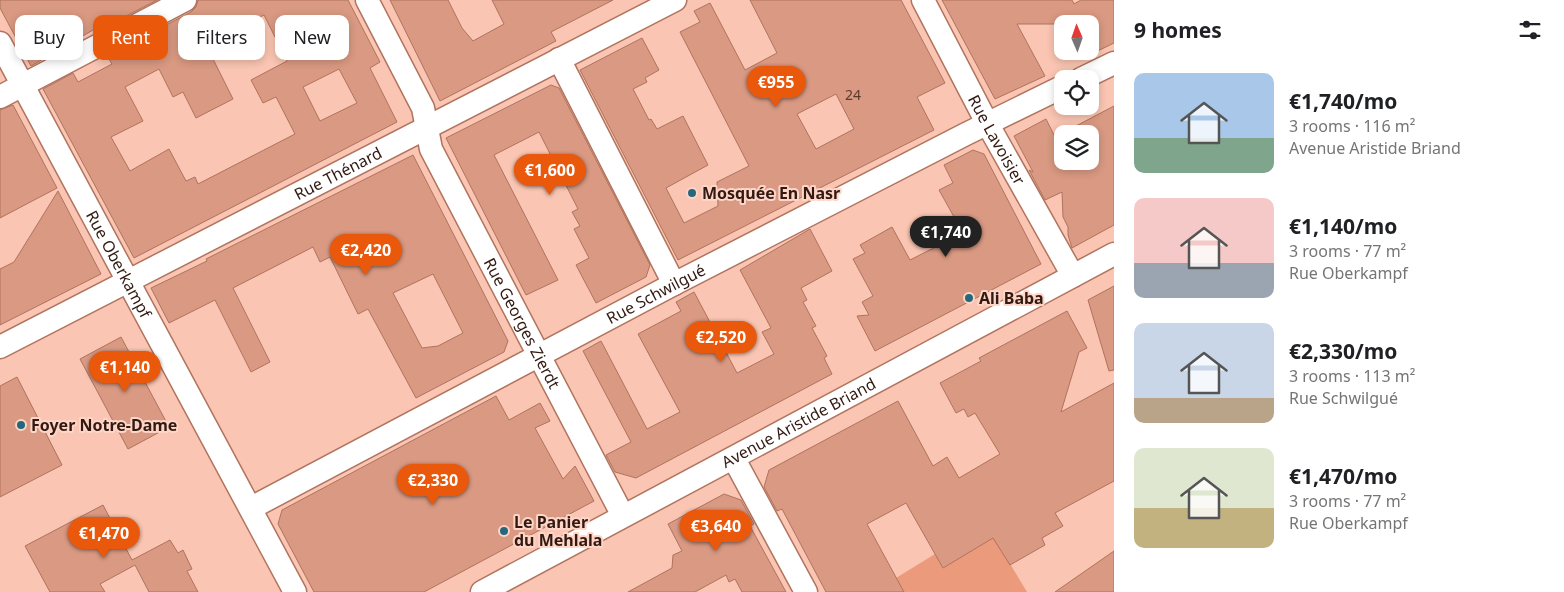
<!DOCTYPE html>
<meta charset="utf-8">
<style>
:root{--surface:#fff;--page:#f2f2f2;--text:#202124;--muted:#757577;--accent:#ea580c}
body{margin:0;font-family:"Noto Sans",sans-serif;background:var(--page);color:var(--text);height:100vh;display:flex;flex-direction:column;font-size:19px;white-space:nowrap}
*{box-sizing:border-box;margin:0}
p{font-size:16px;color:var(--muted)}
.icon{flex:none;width:28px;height:28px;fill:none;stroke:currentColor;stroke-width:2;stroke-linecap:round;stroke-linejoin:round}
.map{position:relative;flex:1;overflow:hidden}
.drawer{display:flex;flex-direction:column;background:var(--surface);width:450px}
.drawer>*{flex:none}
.banner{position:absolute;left:15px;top:15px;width:475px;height:45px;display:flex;gap:10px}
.needle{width:32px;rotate:358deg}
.fabs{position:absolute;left:1054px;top:15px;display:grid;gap:10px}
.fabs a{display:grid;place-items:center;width:45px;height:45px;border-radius:10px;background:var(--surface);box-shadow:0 2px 8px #0003;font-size:25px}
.price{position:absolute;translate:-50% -42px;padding:0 11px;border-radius:18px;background:var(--accent);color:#fff;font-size:16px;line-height:32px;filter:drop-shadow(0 1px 2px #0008)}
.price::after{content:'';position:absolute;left:50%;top:30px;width:15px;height:11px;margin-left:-8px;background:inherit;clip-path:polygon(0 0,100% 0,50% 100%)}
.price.current{background:#222;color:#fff}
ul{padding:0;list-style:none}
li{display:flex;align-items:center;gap:15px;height:125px;padding:0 20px}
li span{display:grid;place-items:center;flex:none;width:140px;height:100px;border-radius:10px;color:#555}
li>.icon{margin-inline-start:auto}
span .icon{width:60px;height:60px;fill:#fffc;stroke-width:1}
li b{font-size:21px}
h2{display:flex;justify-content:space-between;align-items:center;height:60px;padding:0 20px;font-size:21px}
.chip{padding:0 18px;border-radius:10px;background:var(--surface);box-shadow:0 2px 8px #0003;font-size:18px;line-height:45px}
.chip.current{background:var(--accent);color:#fff}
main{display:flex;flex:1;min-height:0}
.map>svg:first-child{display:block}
.green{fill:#eb9a7c}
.building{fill:#d99982;stroke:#b0735d;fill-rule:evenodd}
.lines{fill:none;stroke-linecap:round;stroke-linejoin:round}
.street-casing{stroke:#b1745e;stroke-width:25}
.street{stroke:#fff;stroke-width:22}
.poi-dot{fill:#26687b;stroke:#fed5c7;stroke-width:2}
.labels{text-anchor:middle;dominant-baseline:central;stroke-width:4;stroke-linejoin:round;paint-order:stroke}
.number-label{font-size:14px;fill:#5c3a2e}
.street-label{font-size:16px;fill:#321a12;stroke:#fed5c7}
.poi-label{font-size:16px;font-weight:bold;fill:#321a12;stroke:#fed5c7;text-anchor:start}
</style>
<main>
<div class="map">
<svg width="1114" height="592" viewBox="0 0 1114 592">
<rect width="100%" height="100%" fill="#fac5b2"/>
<path class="green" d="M 994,537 L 1027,592 L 904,592 L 896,578 L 935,554 L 943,568 Z"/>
<g class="building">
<path d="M 0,0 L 157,0 L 95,32 L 93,30 L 31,66 L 0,8 Z"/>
<path d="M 198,0 L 348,0 L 380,62 L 370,68 L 397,122 L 134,258 L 43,89 L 73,73 L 78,82 L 112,64 L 107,56 L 191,12 L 196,7 ZM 264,15 L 287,61 L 251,80 L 263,103 L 276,97 L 295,134 L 198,184 L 195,177 L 186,181 L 169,149 L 130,171 L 111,137 L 143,121 L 125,87 L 159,69 L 173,97 L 183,92 L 196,118 L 233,99 L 212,57 L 217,54 L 211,42 ZM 339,69 L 357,103 L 320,121 L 303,87 Z"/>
<path d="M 390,0 L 448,0 L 462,28 L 473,41 L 504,24 L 492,0 L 613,0 L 551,32 L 556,41 L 440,101 Z"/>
<path d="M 750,0 L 901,0 L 945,83 L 917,97 L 934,130 L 678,260 L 580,70 L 642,38 L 659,70 L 645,78 L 647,82 L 633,89 L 649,120 L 651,119 L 657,129 L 683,116 L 708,165 L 666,188 L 684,223 L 718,206 L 717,182 L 749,166 L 680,32 L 700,22 L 694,11 L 710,3 L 745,70 L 777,53 ZM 836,94 L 854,129 L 816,149 L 797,114 Z"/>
<path d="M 942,0 L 1072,0 L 1074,4 L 1081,0 L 1114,0 L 1114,43 L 1081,59 L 1077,51 L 1090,51 L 1090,24 L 1017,24 L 1045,76 L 995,99 Z"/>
<path d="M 551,85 L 559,88 L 650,265 L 646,277 L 596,303 L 576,265 L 589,258 L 574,229 L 580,226 L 572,212 L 578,209 L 539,132 L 494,155 L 558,280 L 526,295 L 446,138 Z"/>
<path d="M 13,105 L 57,188 L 0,218 L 0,110 Z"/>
<path d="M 1114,106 L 1114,225 L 1072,248 L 1068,235 L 1068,227 L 1063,217 L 1062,192 L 1045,200 L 1029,170 L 1033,172 L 1014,136 L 1046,119 L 1055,137 ZM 1062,134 L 1090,134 L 1090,161 L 1062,161 Z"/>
<path d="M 973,150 L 984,154 L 1041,264 L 875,351 L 857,316 L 869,315 L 862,302 L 873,296 L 853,259 L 865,253 L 860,245 L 892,227 L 910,260 L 963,233 L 939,190 L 953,183 L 944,165 Z"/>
<path d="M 413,155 L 508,341 L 504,352 L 416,398 L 368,309 L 358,314 L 330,257 L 320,262 L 313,247 L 233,288 L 270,362 L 251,372 L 215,300 L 169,323 L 151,288 L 207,261 L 206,259 ZM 433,274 L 463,333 L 438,346 L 422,348 L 393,293 Z"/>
<path d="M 58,191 L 101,274 L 0,325 L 0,269 L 14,262 Z"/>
<path d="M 810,229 L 832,271 L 801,288 L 807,300 L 803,302 L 816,326 L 812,328 L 827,356 L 824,358 L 832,374 L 636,478 L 615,472 L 606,455 L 631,442 L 583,351 L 601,341 L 647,429 L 680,412 L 638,334 L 681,311 L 676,302 L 694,292 L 737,373 L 774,354 L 762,332 L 771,328 L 740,270 Z"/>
<path d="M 1114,286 L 1114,370 L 1109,371 L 1088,300 Z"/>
<path d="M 1067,311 L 1087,348 L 1079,352 L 1061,412 L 1114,383 L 1114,481 L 1055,513 L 1063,526 L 1042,538 L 1045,545 L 1010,565 L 993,538 L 943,568 L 906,503 L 867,524 L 904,592 L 826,592 L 782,509 L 777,511 L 764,487 L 769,470 L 898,401 L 933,466 L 947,457 L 959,478 L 1000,454 L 975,413 L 968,417 L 964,409 L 956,413 L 940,383 L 981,361 L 979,358 Z"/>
<path d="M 121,337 L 169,427 L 128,449 L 80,359 Z"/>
<path d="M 17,377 L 62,465 L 0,497 L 0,386 Z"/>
<path d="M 496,396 L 509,420 L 540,403 L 550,421 L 535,428 L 563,479 L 575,466 L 594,501 L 424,592 L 314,592 L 278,524 L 282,510 Z"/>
<path d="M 724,494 L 741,500 L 754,524 L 750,526 L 786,592 L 742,592 L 735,579 L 729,582 L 726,575 L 695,592 L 628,592 L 672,568 L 673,555 L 682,551 L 668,524 Z"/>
<path d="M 103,505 L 132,560 L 170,540 L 178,553 L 183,550 L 192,569 L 187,571 L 198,592 L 149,592 L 135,565 L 100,584 L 105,592 L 50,592 L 25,546 Z"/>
<path d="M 1114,551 L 1114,592 L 1055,592 Z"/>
</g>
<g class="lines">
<defs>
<g id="street">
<path id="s1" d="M 367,0 L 423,108 L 431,149 L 623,516"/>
<path id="s2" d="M 923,0 L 987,123 L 1073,276"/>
<path id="s3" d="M 0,43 L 295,592"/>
<path d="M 559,59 L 674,284"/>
<path d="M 1081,79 L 1114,63"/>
<path d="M 0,97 L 185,0"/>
<path id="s4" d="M 0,347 L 675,0"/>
<path d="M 734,459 L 806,592"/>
<path id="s5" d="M 251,508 L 674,284 L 966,134 L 1062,87"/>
<path id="s6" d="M 482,592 L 1114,254"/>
</g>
</defs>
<use href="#street" class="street-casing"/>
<use href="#street" class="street"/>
</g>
<g class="poi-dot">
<circle cx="692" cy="193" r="5"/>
<circle cx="969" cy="298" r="5"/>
<circle cx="21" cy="425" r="5"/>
<circle cx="504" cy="531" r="5"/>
</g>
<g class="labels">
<g class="number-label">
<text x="853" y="94">24</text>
</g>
<g class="street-label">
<text stroke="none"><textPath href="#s2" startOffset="158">Rue Lavoisier</textPath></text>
<text stroke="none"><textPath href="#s4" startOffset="380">Rue Thénard</textPath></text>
<text stroke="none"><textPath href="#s3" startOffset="251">Rue Oberkampf</textPath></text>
<text stroke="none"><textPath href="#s5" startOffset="458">Rue Schwilgué</textPath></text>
<text stroke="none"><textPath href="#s1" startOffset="360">Rue Georges Zierdt</textPath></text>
<text stroke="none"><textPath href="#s6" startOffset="359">Avenue Aristide Briand</textPath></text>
</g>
<g class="poi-label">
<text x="702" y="193">Mosquée En Nasr</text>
<text x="979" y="298">Ali Baba</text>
<text x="31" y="425">Foyer Notre-Dame</text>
<text x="514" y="522">Le Panier<tspan x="514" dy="18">du Mehlala</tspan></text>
</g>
</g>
</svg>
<div class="fabs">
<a><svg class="needle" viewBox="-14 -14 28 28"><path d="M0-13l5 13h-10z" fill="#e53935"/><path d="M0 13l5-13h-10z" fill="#757577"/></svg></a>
<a><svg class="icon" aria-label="locate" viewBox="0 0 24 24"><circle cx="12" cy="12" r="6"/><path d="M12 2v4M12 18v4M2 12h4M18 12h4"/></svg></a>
<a><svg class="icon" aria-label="layers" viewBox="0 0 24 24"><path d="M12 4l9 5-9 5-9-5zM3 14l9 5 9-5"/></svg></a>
</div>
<b class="price" style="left:776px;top:108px">€955</b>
<b class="price" style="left:550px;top:196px">€1,600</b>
<b class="price current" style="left:946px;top:258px">€1,740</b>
<b class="price" style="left:366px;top:276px">€2,420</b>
<b class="price" style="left:721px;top:363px">€2,520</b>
<b class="price" style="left:125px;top:393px">€1,140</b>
<b class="price" style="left:433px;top:506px">€2,330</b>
<b class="price" style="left:716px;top:552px">€3,640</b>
<b class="price" style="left:104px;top:559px">€1,470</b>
<div class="banner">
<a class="chip">Buy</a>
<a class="chip current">Rent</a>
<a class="chip">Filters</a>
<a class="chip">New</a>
</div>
</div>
<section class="drawer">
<h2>9 homes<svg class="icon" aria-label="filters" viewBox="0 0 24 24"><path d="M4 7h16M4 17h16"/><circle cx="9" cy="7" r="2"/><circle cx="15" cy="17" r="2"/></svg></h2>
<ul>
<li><span style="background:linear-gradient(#a9c7e8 65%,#7fa58c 0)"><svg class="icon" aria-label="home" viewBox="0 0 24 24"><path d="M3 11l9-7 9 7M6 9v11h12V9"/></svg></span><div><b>€1,740/mo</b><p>3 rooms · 116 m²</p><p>Avenue Aristide Briand</p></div></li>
<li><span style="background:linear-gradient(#f6c9c9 65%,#9aa5b1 0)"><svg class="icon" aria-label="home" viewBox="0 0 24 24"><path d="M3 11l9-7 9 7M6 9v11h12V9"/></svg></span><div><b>€1,140/mo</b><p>3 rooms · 77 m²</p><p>Rue Oberkampf</p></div></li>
<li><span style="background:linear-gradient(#c9d6e8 75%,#b9a48a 0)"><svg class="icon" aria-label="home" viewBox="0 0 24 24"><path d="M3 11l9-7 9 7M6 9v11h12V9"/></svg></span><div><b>€2,330/mo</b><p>3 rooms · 113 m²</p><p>Rue Schwilgué</p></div></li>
<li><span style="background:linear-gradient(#dfe7d0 60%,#c2b280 0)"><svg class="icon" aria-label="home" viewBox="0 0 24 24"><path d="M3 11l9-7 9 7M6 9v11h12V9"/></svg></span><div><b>€1,470/mo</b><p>3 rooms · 77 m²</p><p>Rue Oberkampf</p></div></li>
</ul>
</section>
</main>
